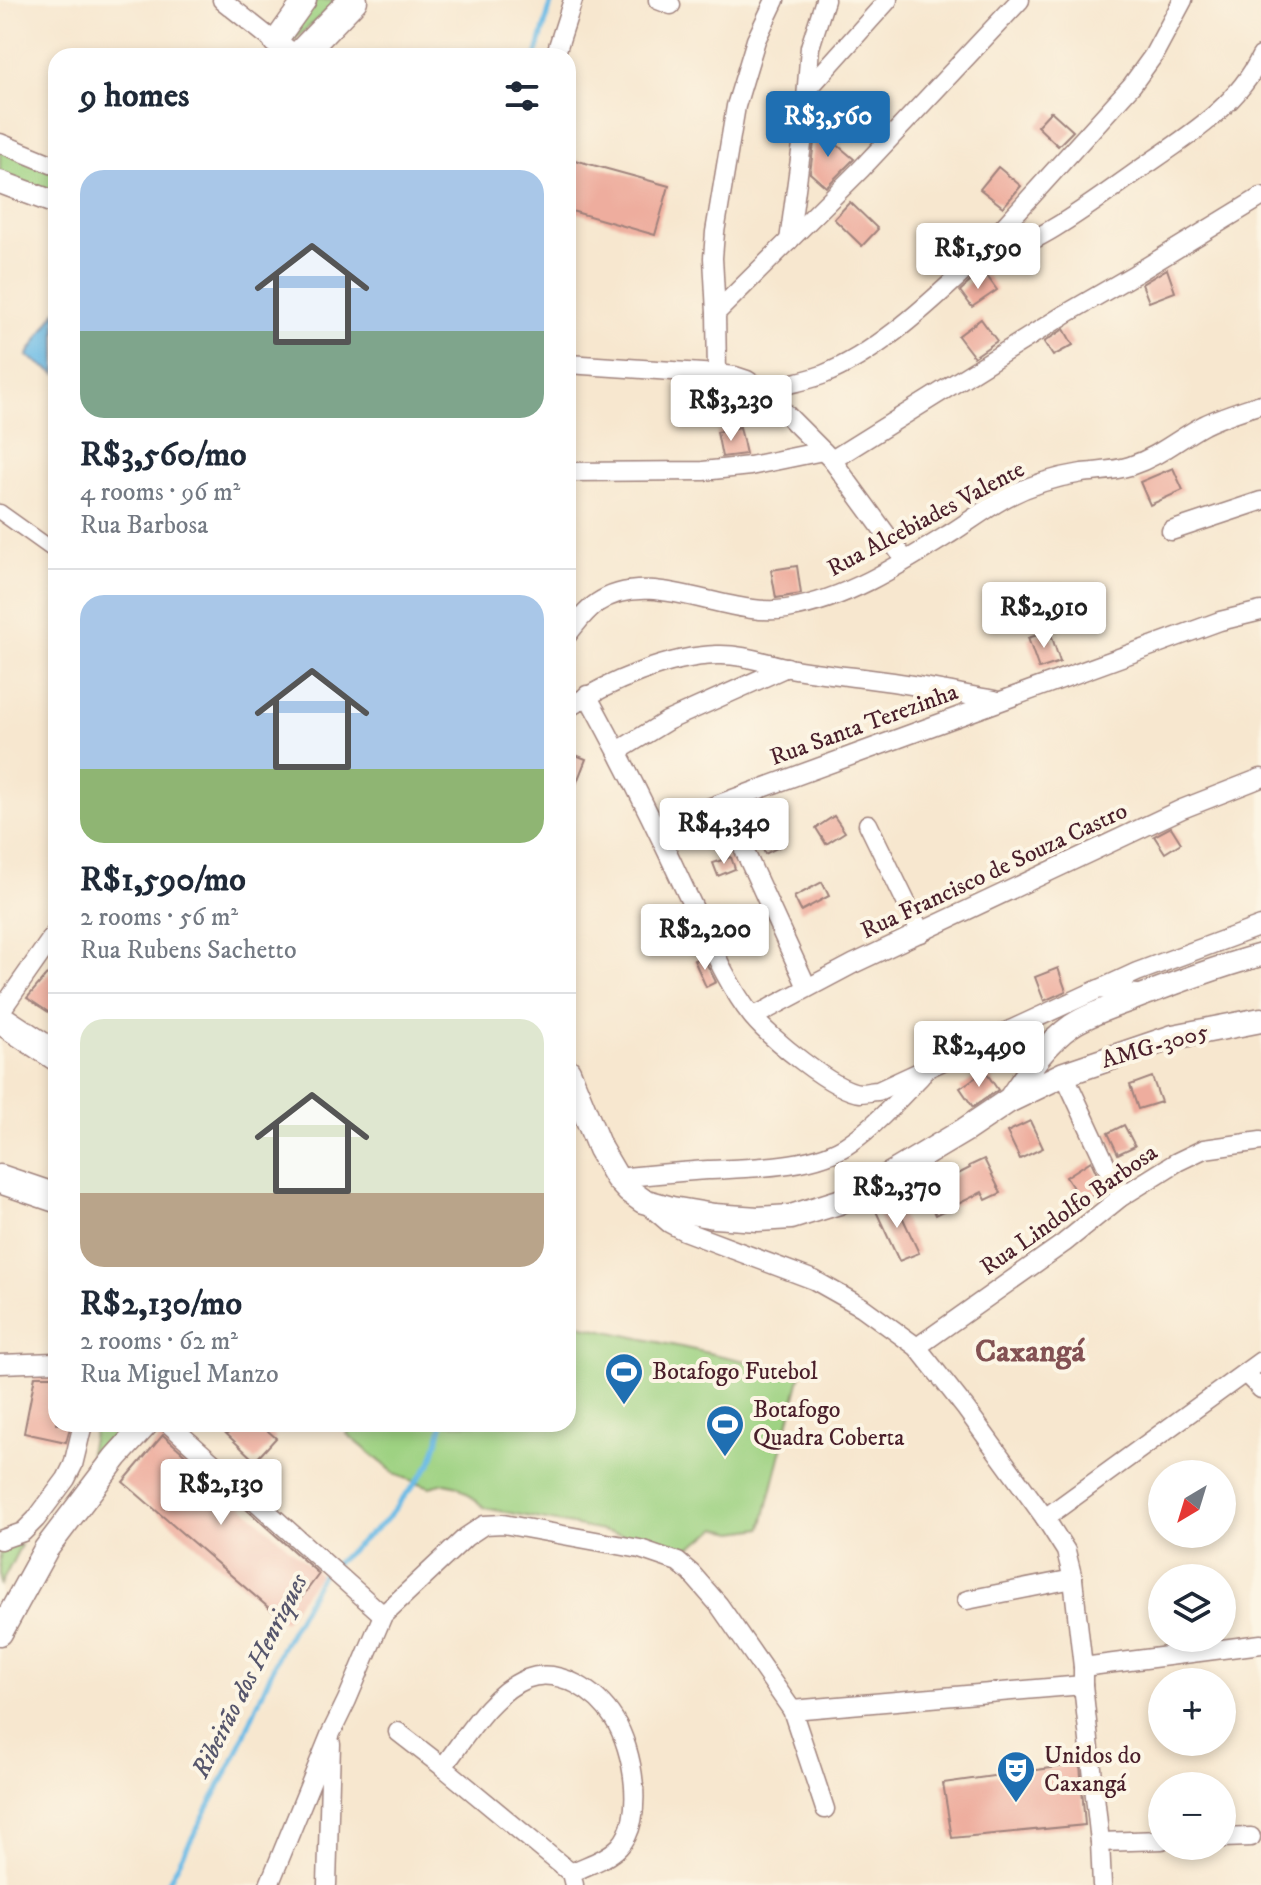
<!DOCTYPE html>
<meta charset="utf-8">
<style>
:root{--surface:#fff;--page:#f6f6f7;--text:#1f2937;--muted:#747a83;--line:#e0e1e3;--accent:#1f6fb2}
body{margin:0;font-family:"IM FELL DW Pica",serif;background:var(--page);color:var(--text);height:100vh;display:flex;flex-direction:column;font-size:30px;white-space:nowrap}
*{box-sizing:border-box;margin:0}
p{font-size:26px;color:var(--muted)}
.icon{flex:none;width:44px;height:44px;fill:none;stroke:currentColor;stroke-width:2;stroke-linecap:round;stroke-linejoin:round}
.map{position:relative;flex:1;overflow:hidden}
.drawer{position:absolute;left:48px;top:48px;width:528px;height:1384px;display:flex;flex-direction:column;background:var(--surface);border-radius:24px;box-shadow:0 4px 12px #0003}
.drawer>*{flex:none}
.needle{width:52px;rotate:218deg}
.buttons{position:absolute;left:1148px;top:1460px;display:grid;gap:16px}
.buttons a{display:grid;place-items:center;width:88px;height:88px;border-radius:50%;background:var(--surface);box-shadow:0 4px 12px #0003;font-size:40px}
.price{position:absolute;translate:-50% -68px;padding:0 18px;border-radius:8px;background:#fff;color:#222;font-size:26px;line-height:52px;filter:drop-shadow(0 2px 4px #0008)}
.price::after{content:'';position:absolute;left:50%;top:48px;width:24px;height:18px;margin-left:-12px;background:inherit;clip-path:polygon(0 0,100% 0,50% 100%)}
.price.on{background:var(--accent);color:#fff}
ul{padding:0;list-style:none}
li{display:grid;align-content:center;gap:16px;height:424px;padding:0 32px}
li+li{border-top:2px solid var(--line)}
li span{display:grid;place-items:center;height:248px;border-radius:24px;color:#555}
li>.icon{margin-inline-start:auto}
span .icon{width:144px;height:144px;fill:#fffc;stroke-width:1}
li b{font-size:34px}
h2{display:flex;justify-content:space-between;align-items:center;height:96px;padding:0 32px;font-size:34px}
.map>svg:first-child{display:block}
.green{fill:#9ed282;stroke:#747856;stroke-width:2}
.water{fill:#6bbbe6;stroke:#5a6d88;stroke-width:2}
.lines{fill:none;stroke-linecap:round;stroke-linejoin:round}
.stream{stroke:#6bbbe6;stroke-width:5}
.building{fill:#eead9e}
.pedestrian-casing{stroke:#a0837d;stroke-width:17}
.minor-casing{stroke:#a0837d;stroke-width:21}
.tertiary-casing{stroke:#a0837d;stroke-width:25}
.secondary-casing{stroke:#a0837d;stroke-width:27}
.primary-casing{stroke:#a0837d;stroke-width:31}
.pedestrian{stroke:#fff;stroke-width:14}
.minor{stroke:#fff;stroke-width:18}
.tertiary{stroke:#fff;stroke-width:22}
.secondary{stroke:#fff;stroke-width:24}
.primary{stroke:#fff;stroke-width:28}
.labels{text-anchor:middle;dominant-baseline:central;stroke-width:8;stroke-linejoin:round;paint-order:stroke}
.street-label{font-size:24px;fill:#4a1f2b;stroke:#fcf5e5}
.poi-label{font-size:24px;fill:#4a1f2b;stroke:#fcf5e5;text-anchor:start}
.water-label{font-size:26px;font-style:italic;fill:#56566c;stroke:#fcf5e5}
.district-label{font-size:32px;font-weight:bold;fill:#835153;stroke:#fcf5e5}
</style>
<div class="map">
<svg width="1261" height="1885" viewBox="0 0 1261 1885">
<rect width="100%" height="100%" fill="#fcf5e5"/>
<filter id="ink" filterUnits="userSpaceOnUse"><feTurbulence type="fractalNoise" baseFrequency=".0125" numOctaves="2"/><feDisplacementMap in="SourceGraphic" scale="16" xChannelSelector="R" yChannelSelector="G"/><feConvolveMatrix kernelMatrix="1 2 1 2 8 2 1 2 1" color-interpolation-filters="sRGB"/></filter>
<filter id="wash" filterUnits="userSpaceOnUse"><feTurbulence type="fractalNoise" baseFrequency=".006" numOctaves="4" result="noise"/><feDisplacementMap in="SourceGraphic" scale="32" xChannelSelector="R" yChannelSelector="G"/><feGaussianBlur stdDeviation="1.8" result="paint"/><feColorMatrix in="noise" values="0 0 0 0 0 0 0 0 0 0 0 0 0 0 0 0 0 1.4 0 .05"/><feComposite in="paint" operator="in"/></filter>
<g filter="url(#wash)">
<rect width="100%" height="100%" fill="#f7e7cf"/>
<g class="green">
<path d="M 315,0 L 339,0 L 293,41 L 292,32 Z"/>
<path d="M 0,144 L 56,165 L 56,203 L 0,182 Z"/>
<path d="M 568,1318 L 584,1326 L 801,1373 L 762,1528 L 735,1532 L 718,1528 L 689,1548 L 485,1508 L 458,1486 L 445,1483 L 430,1487 L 397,1475 L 347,1434 L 353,1424 L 568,1424 Z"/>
<path d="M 95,1424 L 122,1424 L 101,1458 L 89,1453 Z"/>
<path d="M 0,1545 L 21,1545 L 0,1586 Z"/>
</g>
<path class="water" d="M 56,311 L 56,374 L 27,356 Z"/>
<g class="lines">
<g class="stream">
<path d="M 536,56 L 552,0"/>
<path d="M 167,1885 L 236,1755 L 281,1649 L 321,1576 L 386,1520 L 431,1463 L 443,1424"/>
</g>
</g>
<g id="blocks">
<g class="building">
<path d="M 1051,111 L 1073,131 L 1058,146 L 1037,126 Z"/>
<path d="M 816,127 L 854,159 L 826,187 L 810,173 Z"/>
<path d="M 571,159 L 669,186 L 655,235 L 568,210 L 568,169 Z"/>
<path d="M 998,167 L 1021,186 L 1003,207 L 980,189 Z"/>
<path d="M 850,202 L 878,229 L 862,246 L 834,219 Z"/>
<path d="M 1167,269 L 1175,292 L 1149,302 L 1142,284 Z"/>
<path d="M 987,276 L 997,290 L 972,307 L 960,291 L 970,282 Z"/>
<path d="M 981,319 L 997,341 L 974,357 L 958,336 Z"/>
<path d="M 1064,329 L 1073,345 L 1053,356 L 1044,342 Z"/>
<path d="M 740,427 L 746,454 L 722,457 L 717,432 Z"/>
<path d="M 1173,468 L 1183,490 L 1150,505 L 1140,482 Z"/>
<path d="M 797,566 L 801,594 L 776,598 L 771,570 Z"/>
<path d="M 1050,631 L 1060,662 L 1039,669 L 1028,638 Z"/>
<path d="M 568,752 L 586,759 L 569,802 L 568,802 Z"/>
<path d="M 834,816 L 845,832 L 826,844 L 816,828 Z"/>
<path d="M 1171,827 L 1181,843 L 1165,853 L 1154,836 Z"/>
<path d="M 778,831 L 785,844 L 765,854 L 759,840 Z"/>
<path d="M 731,857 L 735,869 L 718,876 L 713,863 Z"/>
<path d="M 822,882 L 829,896 L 801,911 L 794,897 Z"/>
<path d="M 703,957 L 716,982 L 706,987 L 694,960 Z"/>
<path d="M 56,964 L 56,1017 L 27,998 Z"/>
<path d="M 1058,968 L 1066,991 L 1044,1001 L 1035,977 Z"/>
<path d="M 985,1071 L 998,1090 L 973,1107 L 960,1088 Z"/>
<path d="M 1152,1077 L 1161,1102 L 1138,1109 L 1130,1085 Z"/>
<path d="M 1030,1121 L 1043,1148 L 1020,1159 L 1007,1132 Z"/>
<path d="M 1124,1125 L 1135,1146 L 1118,1154 L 1108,1133 Z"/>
<path d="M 984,1159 L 1001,1193 L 986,1200 L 982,1192 L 936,1215 L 924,1191 L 970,1168 L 969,1166 Z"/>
<path d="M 1091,1161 L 1104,1189 L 1082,1202 L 1066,1177 Z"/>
<path d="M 894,1199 L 919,1253 L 899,1261 L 875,1209 Z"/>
<path d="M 35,1376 L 56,1376 L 56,1424 L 71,1424 L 66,1442 L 24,1433 Z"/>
<path d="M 216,1424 L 260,1424 L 276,1438 L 255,1461 Z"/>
<path d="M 163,1435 L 319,1574 L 284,1621 L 123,1482 Z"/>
<path d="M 1080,1764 L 1085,1825 L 952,1838 L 943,1783 Z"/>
</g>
</g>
</g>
<g filter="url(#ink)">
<use href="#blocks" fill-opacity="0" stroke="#a0837d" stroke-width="2"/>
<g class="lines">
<defs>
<path id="pedestrian" d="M 0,512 L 56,552"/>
<g id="minor">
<path d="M 222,0 L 275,42"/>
<path d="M 658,0 L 671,5"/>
<path d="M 555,56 L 573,0"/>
<path d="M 808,89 L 888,0"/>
<path d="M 0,143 L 56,166"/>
<path d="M 789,241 L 803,137 L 810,47 L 825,0"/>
<path d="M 971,270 C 999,256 1028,244 1054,228 C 1086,209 1116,186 1146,165 C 1190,135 1238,105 1261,56"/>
<path d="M 716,313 L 861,169 L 1020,0"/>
<path d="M 568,364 L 717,374 L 735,376 L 747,380 L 762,390 L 832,460 L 905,560"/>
<path d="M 717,374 L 716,313 L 713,258 L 715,232 L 736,106 L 756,40 L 775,0"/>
<path d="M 762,390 C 782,385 803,382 822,375 C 873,355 921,311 961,274 L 1132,85 L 1153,56 L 1183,0"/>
<path d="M 832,460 L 1064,315 L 1135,274 L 1261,197"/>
<path d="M 568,472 L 703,471 L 750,466 L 823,451"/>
<path d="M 1171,531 L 1261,501"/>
<path d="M 568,634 C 577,623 585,611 597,603 C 651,566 727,619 787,609 C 847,599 900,565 951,533 C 970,521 988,507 1007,497 C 1030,485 1057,477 1082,473 C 1098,471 1115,471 1130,466 C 1160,456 1178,439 1204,425 C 1222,416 1242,410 1261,404"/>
<path d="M 587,695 C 623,760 655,825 686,892 C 706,932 724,981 752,1016 C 768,1036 834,1091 860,1093 C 866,1093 872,1091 878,1091 L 1099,989 L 1144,995"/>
<path d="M 568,708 C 608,682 669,656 717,655 C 743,654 765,663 789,668 C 823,674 858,677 893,682 C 927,687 961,694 995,700"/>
<path d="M 618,751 L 667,721 L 787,667"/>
<path d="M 723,804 L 807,987"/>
<path d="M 868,824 L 921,933"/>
<path d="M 656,827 L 1220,621 L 1261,611"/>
<path d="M 1100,989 L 1137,972 L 1261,926"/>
<path d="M 0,1012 L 56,932"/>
<path d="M 753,1017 L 853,964 L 1182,809 L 1261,778"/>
<path d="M 1064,1074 L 1121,1197"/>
<path d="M 617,1178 C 647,1175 677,1172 708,1170 C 749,1168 816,1168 850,1143 C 876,1125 899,1099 921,1076"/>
<path d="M 648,1205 L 669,1223 L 684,1231 L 814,1280 L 862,1307 L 917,1347 L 966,1409 L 1045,1518 L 1066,1551 L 1073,1579 L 1083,1667 L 1083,1685 L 1100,1842 L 1102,1885"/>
<path d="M 917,1347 L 1064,1243 L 1121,1197 L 1177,1162 L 1204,1149 L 1261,1141"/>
<path d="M 0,1364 L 56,1362"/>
<path d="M 1245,1373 L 1261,1389"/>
<path d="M 169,1424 L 383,1615"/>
<path d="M 1045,1518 L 1261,1361"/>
<path d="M 0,1540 L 23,1532 L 36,1519 L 66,1479 L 73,1465 L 83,1424"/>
<path d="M 967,1600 L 1073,1579"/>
<path d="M 1083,1667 L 1261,1644"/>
<path d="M 792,1710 L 1083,1685"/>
<path d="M 398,1732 L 443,1767 L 571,1873 L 574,1885"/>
<path d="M 443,1767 C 465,1738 491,1693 526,1679 C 559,1666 597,1692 614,1719 C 633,1748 646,1820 619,1847 C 606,1860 587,1865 571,1873"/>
<path d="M 1222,1838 L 1251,1837"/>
<path d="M 1100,1842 L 1162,1840"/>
<path d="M 269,1885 L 331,1733 L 347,1700 L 383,1615 L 466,1537 L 484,1525 L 503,1524 L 640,1549 L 678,1562 L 691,1573 L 719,1605 L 792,1710 L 825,1809"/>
<path d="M 327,1885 L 331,1744"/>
</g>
<g id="tertiary">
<path d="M 294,56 L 275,42 L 305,0"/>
<path d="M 0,182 L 56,203"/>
<path d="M 1008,1101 C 1026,1075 1044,1045 1071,1026 C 1089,1014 1112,1007 1133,999 C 1175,983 1217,967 1261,955"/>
</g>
<g id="secondary">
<path d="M 568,1071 L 600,1149 L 617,1178 L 629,1191 L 643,1201 L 672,1209 L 714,1216 L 758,1219 L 791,1217 L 839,1202 L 878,1182 L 965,1130 L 1008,1101 L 1064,1074 L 1173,1037 L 1261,1020"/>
<path d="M 0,1633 L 46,1549 L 116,1457 L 146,1424"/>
</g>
<g id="primary">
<path d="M 299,56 L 353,0"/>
<path d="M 0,1019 L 56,1056"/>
<path d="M 0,1179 L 56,1198"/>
</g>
</defs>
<use href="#pedestrian" class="pedestrian-casing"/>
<use href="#minor" class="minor-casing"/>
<use href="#tertiary" class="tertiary-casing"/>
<use href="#secondary" class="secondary-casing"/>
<use href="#primary" class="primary-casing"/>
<use href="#pedestrian" class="pedestrian"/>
<use href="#minor" class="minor"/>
<use href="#tertiary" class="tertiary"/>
<use href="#secondary" class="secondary"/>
<use href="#primary" class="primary"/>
</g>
</g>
<defs>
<symbol id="stadium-pin" viewBox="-11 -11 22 30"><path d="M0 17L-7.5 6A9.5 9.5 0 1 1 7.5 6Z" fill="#1f6fb2" stroke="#fcf5e5"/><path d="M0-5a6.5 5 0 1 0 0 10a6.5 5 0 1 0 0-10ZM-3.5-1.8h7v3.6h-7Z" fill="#fff"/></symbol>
<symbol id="theatre-pin" viewBox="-11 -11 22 30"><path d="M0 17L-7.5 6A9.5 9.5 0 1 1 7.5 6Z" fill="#1f6fb2" stroke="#fcf5e5"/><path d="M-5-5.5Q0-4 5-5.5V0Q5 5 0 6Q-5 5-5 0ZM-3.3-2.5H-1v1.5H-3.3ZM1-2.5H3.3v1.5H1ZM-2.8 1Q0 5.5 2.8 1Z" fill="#fff"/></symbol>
</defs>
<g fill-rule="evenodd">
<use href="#stadium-pin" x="602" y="1350" width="44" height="60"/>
<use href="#stadium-pin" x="703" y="1402" width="44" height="60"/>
<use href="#theatre-pin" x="994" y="1748" width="44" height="60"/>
</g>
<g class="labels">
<g class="street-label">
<text transform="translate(926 519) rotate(-28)">Rua Alcebiades Valente</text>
<text transform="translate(864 725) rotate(-20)">Rua Santa Terezinha</text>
<text transform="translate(994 871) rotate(-25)">Rua Francisco de Souza Castro</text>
<text transform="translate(1155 1046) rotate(-16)">AMG-3005</text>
<text transform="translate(1069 1210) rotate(-35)">Rua Lindolfo Barbosa</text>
</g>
<g class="poi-label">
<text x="652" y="1372">Botafogo Futebol</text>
<text x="753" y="1410">Botafogo<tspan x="753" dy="28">Quadra Coberta</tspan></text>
<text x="1044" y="1756">Unidos do<tspan x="1044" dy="28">Caxangá</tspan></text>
</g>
<g class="water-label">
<text transform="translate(250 1676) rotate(-63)">Ribeirão dos Henriques</text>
</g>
<g class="district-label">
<text x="1030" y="1352">Caxangá</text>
</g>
</g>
</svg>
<div class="buttons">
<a><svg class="needle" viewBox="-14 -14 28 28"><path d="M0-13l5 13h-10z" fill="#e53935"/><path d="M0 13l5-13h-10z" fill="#747a83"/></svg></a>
<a><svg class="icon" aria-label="layers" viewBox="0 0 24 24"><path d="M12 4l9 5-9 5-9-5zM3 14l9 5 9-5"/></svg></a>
<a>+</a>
<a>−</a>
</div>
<b class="price on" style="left:828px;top:159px">R$3,560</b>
<b class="price" style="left:978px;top:291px">R$1,590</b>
<b class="price" style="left:731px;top:443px">R$3,230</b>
<b class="price" style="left:1044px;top:650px">R$2,910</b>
<b class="price" style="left:724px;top:866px">R$4,340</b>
<b class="price" style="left:705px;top:972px">R$2,200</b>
<b class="price" style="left:979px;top:1089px">R$2,490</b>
<b class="price" style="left:897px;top:1230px">R$2,370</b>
<b class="price" style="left:221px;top:1527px">R$2,130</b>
<section class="drawer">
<h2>9 homes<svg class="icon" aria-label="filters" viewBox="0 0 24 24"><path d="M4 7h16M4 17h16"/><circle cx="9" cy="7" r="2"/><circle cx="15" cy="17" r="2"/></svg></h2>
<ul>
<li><span style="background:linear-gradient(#a9c7e8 65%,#7fa58c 0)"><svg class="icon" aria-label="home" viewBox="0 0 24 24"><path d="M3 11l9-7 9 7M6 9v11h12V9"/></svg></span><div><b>R$3,560/mo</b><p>4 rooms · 96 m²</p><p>Rua Barbosa</p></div></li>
<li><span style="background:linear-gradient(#a9c7e8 70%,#8fb573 0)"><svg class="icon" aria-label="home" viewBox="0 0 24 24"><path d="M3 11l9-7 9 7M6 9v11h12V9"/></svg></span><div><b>R$1,590/mo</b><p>2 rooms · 56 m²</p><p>Rua Rubens Sachetto</p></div></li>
<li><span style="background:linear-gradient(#dfe7d0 70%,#b9a48a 0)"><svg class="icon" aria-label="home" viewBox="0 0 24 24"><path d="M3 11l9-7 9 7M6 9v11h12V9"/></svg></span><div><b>R$2,130/mo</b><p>2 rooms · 62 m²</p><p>Rua Miguel Manzo</p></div></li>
</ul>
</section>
</div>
